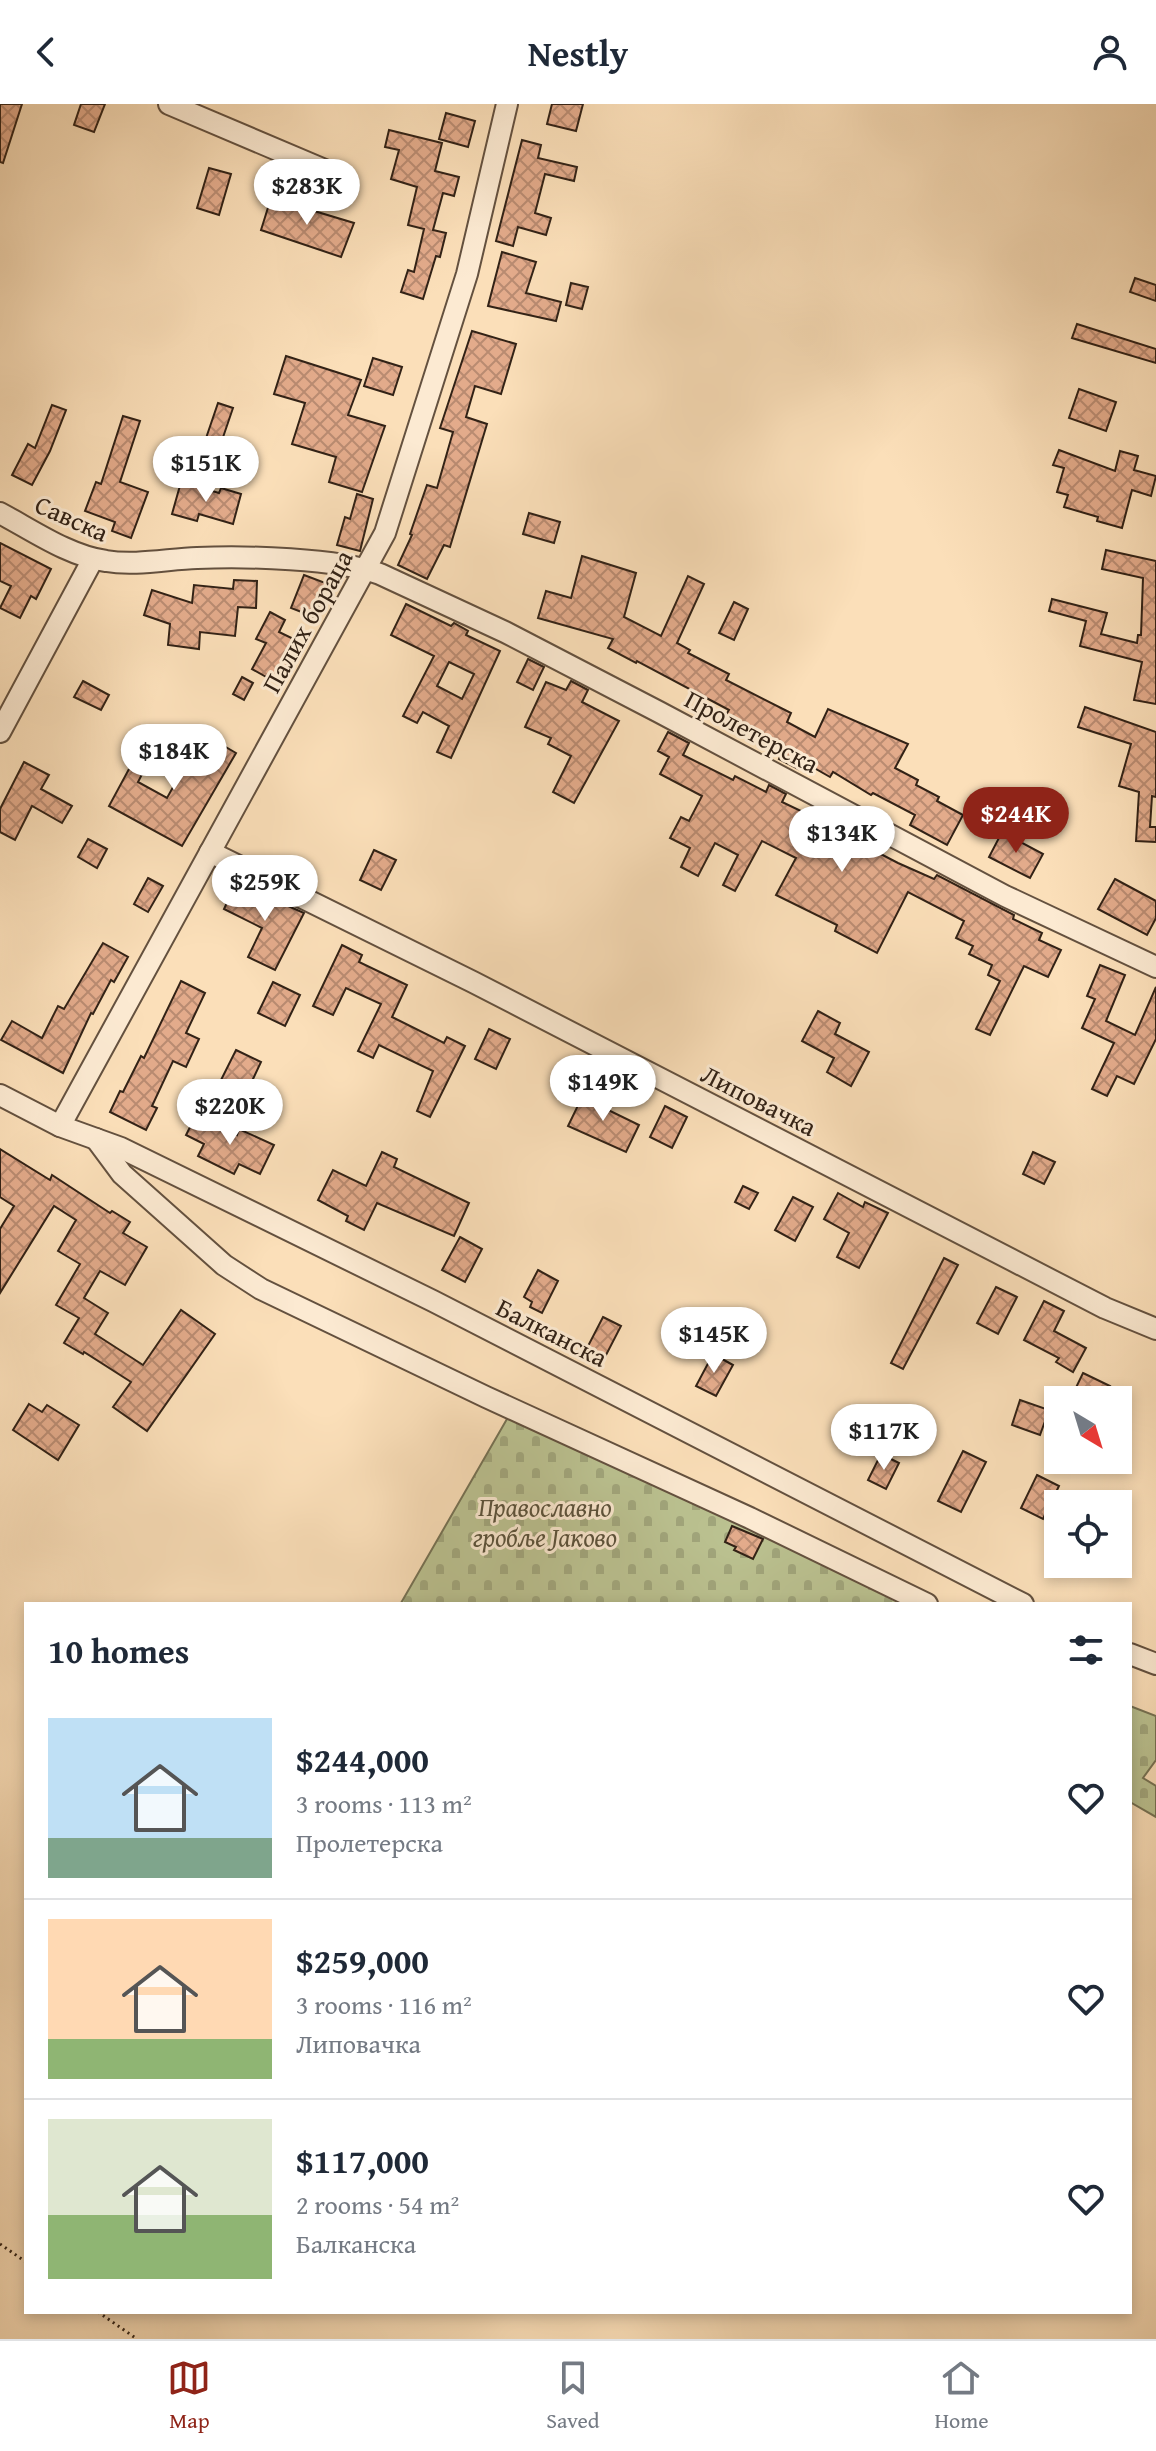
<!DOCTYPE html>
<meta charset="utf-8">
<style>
:root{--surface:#fff;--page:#f6f6f7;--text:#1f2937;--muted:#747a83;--line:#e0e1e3;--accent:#8f2418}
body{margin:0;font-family:"Gentium Book Plus",serif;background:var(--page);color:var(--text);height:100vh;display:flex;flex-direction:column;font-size:30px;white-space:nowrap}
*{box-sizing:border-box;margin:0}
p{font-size:26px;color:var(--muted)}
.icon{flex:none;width:44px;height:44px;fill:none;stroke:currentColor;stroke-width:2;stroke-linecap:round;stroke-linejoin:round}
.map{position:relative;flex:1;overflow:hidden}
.panel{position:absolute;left:24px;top:1498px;width:1108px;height:712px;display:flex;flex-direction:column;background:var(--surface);border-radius:0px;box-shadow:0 4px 12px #0003}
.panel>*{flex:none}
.needle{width:52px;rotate:142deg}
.buttons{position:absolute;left:1044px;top:1282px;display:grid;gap:16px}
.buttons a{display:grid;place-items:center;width:88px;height:88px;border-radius:0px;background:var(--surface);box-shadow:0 4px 12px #0003;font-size:40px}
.price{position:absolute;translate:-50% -68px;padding:0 18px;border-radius:28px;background:#fff;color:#222;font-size:26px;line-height:52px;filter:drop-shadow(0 2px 4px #0008)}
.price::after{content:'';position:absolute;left:50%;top:48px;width:24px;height:18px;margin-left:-12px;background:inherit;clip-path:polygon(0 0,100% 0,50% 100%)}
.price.current{background:var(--accent);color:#fff}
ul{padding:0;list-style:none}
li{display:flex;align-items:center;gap:24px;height:200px;padding:0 24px}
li+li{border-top:2px solid var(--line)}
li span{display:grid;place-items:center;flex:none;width:224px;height:160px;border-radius:0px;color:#555}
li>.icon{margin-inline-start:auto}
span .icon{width:96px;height:96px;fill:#fffc;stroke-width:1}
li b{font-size:34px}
h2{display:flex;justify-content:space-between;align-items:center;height:96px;padding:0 24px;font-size:34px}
header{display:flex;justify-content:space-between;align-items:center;height:104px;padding:0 24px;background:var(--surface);font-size:36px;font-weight:600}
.dock{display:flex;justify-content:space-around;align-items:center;height:112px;border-top:2px solid var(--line);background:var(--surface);font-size:22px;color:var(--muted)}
.dock a{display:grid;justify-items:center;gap:4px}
.dock .current{color:var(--accent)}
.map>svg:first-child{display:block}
.cemetery{fill:url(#cemetery-stones);stroke:#767254;stroke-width:2}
.building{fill:url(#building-cross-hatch);stroke:#322216;stroke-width:2;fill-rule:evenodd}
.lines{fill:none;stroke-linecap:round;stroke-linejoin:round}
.minor-casing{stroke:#64513f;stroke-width:24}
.path{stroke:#322216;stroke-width:3;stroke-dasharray:2 4;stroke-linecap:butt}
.minor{stroke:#fcead2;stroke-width:20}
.labels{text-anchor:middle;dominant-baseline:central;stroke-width:6;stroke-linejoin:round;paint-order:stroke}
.street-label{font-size:26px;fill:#322216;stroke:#fcead2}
.park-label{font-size:26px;font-style:italic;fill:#5b523b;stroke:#fcead2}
</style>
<header><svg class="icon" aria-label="back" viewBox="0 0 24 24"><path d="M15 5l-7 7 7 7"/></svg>Nestly<svg class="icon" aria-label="person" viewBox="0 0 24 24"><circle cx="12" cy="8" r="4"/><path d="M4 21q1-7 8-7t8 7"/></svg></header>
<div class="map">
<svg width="1156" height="2235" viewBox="0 0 1156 2235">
<defs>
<pattern id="cemetery-stones" width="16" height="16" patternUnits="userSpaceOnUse" patternTransform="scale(2)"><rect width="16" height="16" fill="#bbc291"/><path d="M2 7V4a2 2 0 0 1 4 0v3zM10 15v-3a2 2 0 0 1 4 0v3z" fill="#a1a67c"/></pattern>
<pattern id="building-cross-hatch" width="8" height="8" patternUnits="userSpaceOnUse" patternTransform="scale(2)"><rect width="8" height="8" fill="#e3ab8b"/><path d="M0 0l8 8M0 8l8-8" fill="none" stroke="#b98b71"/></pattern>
</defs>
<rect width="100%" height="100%" fill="#fbdfb9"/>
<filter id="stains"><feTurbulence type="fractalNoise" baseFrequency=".0025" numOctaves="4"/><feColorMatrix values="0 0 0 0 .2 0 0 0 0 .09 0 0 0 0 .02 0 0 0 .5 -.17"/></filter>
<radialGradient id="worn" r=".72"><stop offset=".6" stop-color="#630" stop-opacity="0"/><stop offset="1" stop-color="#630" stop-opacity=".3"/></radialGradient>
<g class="cemetery">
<path d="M 511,1308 L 917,1500 L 401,1499 Z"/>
<path d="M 1130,1602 L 1156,1612 L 1156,1656 L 1143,1674 L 1156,1682 L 1156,1713 L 1130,1698 Z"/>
</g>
<g class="building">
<path d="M 0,0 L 22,0 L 3,59 L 0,58 Z"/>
<path d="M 81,0 L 105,0 L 94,28 L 74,21 Z"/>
<path d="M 552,0 L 583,0 L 576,27 L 547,20 Z"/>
<path d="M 446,9 L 475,17 L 468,43 L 439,35 Z"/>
<path d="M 389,26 L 442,39 L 435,67 L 459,73 L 454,92 L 443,89 L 433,126 L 446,129 L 440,153 L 436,152 L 423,195 L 401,188 L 408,166 L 414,168 L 424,125 L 408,121 L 417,83 L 391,75 L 399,46 L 385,43 Z"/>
<path d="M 522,36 L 541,41 L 538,54 L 577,63 L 574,77 L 545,70 L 535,109 L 551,114 L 546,131 L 518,123 L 513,142 L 496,137 Z"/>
<path d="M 209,64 L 231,70 L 219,111 L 197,104 Z"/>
<path d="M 271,94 L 354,119 L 341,153 L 261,126 Z"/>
<path d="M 502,148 L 536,158 L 526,189 L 561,198 L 556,217 L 488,202 Z"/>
<path d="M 1135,174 L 1156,181 L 1156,197 L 1130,188 Z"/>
<path d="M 571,179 L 588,183 L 582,205 L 566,201 Z"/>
<path d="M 1077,220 L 1156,245 L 1156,259 L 1072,234 Z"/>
<path d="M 472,227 L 516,240 L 501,290 L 475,282 L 466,313 L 487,320 L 450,443 L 444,441 L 427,475 L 398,461 L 412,431 L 410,430 L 427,381 L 437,384 L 453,328 L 440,324 Z"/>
<path d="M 286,252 L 361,276 L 348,311 L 385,322 L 362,388 L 329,378 L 336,353 L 292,340 L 305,299 L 274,290 Z"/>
<path d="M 373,254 L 402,263 L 393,291 L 364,282 Z"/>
<path d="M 1079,285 L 1116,298 L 1106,327 L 1069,314 Z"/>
<path d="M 218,299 L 233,304 L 219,345 L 204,340 Z"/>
<path d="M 52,301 L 66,306 L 50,347 L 32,381 L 12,371 L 28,340 L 35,344 Z"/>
<path d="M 123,312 L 140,317 L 120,378 L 148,388 L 131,434 L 112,427 L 115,418 L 85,407 L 96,378 L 101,380 Z"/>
<path d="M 1059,346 L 1115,367 L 1120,347 L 1138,352 L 1134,366 L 1156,372 L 1151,392 L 1132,386 L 1122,424 L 1097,417 L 1098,413 L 1064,403 L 1068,391 L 1057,388 L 1064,364 L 1053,361 Z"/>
<path d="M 181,378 L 219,389 L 221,384 L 241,390 L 233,420 L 199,410 L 197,417 L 172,410 Z"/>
<path d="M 357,390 L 373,395 L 360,447 L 337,441 L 345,413 L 350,415 Z"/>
<path d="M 529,409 L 560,418 L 554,439 L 523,430 Z"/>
<path d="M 0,439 L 51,465 L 36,495 L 31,492 L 20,514 L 0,504 L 11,482 L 0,477 Z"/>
<path d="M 1106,446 L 1156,457 L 1156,600 L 1134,596 L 1142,558 L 1080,542 L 1086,517 L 1049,507 L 1052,495 L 1107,509 L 1101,530 L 1137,539 L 1138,531 L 1141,531 L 1143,474 L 1102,465 Z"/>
<path d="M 582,452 L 636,469 L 624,513 L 661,532 L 688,472 L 704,480 L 677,539 L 690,546 L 688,549 L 729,570 L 726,576 L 791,609 L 787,618 L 815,633 L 828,605 L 908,640 L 895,664 L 918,676 L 916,681 L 939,693 L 937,697 L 963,711 L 947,741 L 910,721 L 915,711 L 873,689 L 871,691 L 833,668 L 830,673 L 802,657 L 798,665 L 779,655 L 784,644 L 724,614 L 729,606 L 637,557 L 636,559 L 608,544 L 613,535 L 538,514 L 546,487 L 571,494 Z"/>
<path d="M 304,471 L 328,480 L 314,513 L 291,504 Z"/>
<path d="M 234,476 L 257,477 L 256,504 L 238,503 L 235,532 L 200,528 L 199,545 L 168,541 L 170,520 L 144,511 L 152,486 L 192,499 L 194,481 L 233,485 Z"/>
<path d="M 734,498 L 748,505 L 734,536 L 719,529 Z"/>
<path d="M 406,500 L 451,522 L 454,519 L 468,527 L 466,531 L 500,547 L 451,654 L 437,648 L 449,622 L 423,608 L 417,619 L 403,612 L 434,552 L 391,531 ZM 449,558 L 474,570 L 462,595 L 437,582 Z"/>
<path d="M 270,508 L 285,516 L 279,528 L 306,541 L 298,556 L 292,552 L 277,579 L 252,565 L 266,539 L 256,535 Z"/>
<path d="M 528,555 L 544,563 L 533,586 L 517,578 Z"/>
<path d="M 242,573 L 253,579 L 244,596 L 233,590 Z"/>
<path d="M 83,577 L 109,591 L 101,606 L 74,593 Z"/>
<path d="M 571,577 L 588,586 L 582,598 L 619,617 L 574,699 L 553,688 L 571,652 L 548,640 L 551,634 L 525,623 L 546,578 L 566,586 Z"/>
<path d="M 1085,603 L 1156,628 L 1156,693 L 1152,692 L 1150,723 L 1156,723 L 1156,738 L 1136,737 L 1139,688 L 1119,682 L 1131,640 L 1078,623 Z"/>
<path d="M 668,628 L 689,639 L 683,651 L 733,676 L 735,672 L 766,688 L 769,681 L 786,690 L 782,698 L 847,729 L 846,732 L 898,759 L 934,775 L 937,771 L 1014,811 L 1013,815 L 1042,829 L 1039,836 L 1061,846 L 1048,873 L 1024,862 L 990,931 L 976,925 L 1000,877 L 988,871 L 992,861 L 969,850 L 973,842 L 956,834 L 964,817 L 908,788 L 877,849 L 835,827 L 837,821 L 776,791 L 796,754 L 762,737 L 735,787 L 723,781 L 738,751 L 715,739 L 698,772 L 681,763 L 690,744 L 670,734 L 681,713 L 689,717 L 702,692 L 660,670 L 669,653 L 658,647 Z"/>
<path d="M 207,632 L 236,649 L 182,742 L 109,702 L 142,641 L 154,647 L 138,678 L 167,694 L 187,658 L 191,661 Z"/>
<path d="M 24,658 L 49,671 L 41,685 L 72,702 L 62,719 L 32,702 L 15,736 L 0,728 L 0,705 Z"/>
<path d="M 1002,728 L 1043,750 L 1030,774 L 989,753 Z"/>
<path d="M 88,735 L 107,745 L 97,764 L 78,753 Z"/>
<path d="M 374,746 L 396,756 L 381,786 L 360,776 Z"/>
<path d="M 148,774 L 163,782 L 148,808 L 134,800 Z"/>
<path d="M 1115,775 L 1156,797 L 1156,814 L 1147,831 L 1098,805 Z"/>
<path d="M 236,779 L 304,809 L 275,866 L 248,853 L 262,824 L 224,805 Z"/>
<path d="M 103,839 L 128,853 L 114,878 L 111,876 L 93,910 L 91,909 L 63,969 L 1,936 L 12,917 L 42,934 L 58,902 L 64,905 Z"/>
<path d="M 342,841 L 362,851 L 359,858 L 407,881 L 392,913 L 444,939 L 447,933 L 465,942 L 430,1013 L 417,1007 L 433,967 L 379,941 L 373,954 L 358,947 L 381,900 L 346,884 L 333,911 L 313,902 Z"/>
<path d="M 1100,861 L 1125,871 L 1106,917 L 1135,931 L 1156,883 L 1156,935 L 1134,980 L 1117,972 L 1107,992 L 1092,985 L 1114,939 L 1082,924 L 1095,895 L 1087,892 Z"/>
<path d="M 181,877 L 205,889 L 186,929 L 199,935 L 186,963 L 173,957 L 152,1002 L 157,1004 L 146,1026 L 110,1008 L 120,987 L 123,988 L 141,952 L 144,954 Z"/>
<path d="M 273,878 L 300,891 L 285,922 L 258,909 Z"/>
<path d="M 818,907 L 840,919 L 835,930 L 869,948 L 851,982 L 827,968 L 834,954 L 802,937 Z"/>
<path d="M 489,925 L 510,935 L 496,965 L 475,955 Z"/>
<path d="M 236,946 L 261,958 L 245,992 L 219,980 Z"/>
<path d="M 585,987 L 605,997 L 602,1003 L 639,1021 L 626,1048 L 568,1022 Z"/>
<path d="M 665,1002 L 687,1013 L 672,1044 L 650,1033 Z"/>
<path d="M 196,1011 L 237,1031 L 239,1025 L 274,1041 L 260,1070 L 239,1060 L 234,1070 L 198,1052 L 204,1040 L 186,1031 Z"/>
<path d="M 0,1045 L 50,1076 L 52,1071 L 110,1109 L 112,1107 L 130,1118 L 123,1129 L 147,1143 L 125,1181 L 100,1167 L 84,1194 L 108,1209 L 95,1230 L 143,1261 L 181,1206 L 215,1230 L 147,1327 L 113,1303 L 131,1278 L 84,1248 L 83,1250 L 64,1239 L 79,1214 L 56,1201 L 80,1160 L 58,1147 L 76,1116 L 54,1102 L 0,1189 L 0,1125 L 14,1102 L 0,1093 Z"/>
<path d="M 382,1048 L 397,1055 L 394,1063 L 469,1099 L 454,1132 L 377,1099 L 364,1126 L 346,1117 L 348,1112 L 318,1096 L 333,1066 L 366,1082 Z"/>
<path d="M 1033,1048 L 1055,1058 L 1044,1080 L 1023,1070 Z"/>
<path d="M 743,1082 L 758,1089 L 749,1105 L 735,1098 Z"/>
<path d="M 838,1089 L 863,1103 L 865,1098 L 888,1109 L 859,1164 L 837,1153 L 849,1129 L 824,1115 Z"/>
<path d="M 793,1093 L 813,1103 L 795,1137 L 775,1126 Z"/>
<path d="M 460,1133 L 482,1145 L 465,1178 L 442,1166 Z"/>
<path d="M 944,1154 L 958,1161 L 903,1265 L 891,1259 Z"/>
<path d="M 538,1166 L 558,1177 L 542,1209 L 530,1203 L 532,1198 L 524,1193 Z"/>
<path d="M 996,1183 L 1017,1193 L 998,1230 L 977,1219 Z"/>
<path d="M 1044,1197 L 1064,1207 L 1054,1227 L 1086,1244 L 1073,1268 L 1056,1258 L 1059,1254 L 1024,1236 Z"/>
<path d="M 603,1213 L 621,1222 L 605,1253 L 587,1244 Z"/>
<path d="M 713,1250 L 733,1261 L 716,1292 L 696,1282 Z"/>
<path d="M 1083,1269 L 1110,1282 L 1103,1296 L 1070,1296 Z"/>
<path d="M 1020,1296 L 1049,1306 L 1040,1331 L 1012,1321 Z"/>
<path d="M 29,1300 L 42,1308 L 47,1301 L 79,1321 L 58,1356 L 13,1326 Z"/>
<path d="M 963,1347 L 986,1358 L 961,1408 L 938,1397 Z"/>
<path d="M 881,1350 L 899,1359 L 886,1385 L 868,1376 Z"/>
<path d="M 1037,1371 L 1059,1382 L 1043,1415 L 1021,1404 Z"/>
<path d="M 732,1422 L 763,1435 L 753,1455 L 734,1446 L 736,1443 L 725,1438 Z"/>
</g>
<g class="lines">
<defs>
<g id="minor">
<path d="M 169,0 L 327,67"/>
<path d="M 0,409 C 32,426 69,452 106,457 C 135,462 168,455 197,454 C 245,452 337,454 380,470 L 505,528 L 659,608 L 1005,792 L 1156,863"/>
<path d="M 0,628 L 93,455"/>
<path d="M 210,748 L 473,878 L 1105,1204 L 1156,1225"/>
<path d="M 0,991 L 60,1022 L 121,1044 L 433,1197 L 1023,1500"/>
<path d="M 60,1022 L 385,429 L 467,170 L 507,0"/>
<path d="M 96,1035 L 122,1070 L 224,1161 L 261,1185 L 486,1293 L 750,1414 L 927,1500"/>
<path d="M 1130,1550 L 1156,1560"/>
</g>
</defs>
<use href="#minor" class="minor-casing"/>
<g class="path">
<path d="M 0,2140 L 26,2158"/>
<path d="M 98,2208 L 137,2235"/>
</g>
<use href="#minor" class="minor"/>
</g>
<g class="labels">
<g class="street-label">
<text transform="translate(72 414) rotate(24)">Савска</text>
<text transform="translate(307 517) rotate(-61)">Палих бораца</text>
<text transform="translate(752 627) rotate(28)">Пролетерска</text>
<text transform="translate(759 996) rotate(27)">Липовачка</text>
<text transform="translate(552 1228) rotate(27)">Балканска</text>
</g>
<g class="park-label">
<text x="545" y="1402">Православно<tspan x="545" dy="30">гробље Јаково</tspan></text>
</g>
</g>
<rect width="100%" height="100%" filter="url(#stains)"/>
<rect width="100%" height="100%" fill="url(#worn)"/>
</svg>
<div class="buttons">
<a><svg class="needle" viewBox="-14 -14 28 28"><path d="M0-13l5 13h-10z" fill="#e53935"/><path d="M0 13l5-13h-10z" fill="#747a83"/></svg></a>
<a><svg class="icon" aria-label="locate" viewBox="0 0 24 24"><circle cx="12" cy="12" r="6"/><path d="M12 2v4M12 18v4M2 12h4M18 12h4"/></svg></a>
</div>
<b class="price" style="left:307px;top:123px">$283K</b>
<b class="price" style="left:206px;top:400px">$151K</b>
<b class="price" style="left:174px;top:688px">$184K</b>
<b class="price current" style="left:1016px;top:751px">$244K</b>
<b class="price" style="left:842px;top:770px">$134K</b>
<b class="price" style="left:265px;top:819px">$259K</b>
<b class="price" style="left:603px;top:1019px">$149K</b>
<b class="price" style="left:230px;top:1043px">$220K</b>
<b class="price" style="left:714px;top:1271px">$145K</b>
<b class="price" style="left:884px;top:1368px">$117K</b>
<section class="panel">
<h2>10 homes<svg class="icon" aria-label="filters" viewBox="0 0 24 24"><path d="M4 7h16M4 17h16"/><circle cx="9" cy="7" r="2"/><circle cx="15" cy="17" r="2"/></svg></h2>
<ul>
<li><span style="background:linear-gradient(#bfe0f5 75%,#7fa58c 0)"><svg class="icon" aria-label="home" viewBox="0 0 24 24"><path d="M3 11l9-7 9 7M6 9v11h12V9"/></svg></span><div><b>$244,000</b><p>3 rooms · 113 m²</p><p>Пролетерска</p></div><svg class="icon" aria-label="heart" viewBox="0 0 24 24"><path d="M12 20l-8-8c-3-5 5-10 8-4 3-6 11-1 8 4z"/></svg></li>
<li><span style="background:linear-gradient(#ffd9b3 75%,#8fb573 0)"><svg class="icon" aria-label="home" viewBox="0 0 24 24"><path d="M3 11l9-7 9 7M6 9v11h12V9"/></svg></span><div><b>$259,000</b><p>3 rooms · 116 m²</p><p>Липовачка</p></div><svg class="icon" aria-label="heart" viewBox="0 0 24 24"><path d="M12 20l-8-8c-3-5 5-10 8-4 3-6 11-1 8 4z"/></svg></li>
<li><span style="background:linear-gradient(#dfe7d0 60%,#8fb573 0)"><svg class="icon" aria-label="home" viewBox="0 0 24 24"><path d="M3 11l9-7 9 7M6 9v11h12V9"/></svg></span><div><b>$117,000</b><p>2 rooms · 54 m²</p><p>Балканска</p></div><svg class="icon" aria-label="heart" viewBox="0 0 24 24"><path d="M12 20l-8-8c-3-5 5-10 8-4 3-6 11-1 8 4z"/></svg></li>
</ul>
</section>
</div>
<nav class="dock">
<a class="current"><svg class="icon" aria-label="map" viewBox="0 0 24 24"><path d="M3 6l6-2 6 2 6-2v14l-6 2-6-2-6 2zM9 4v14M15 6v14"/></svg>Map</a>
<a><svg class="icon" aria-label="saved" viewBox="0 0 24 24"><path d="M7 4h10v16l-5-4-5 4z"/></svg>Saved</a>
<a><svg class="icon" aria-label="home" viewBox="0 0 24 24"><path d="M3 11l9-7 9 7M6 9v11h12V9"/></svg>Home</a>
</nav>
